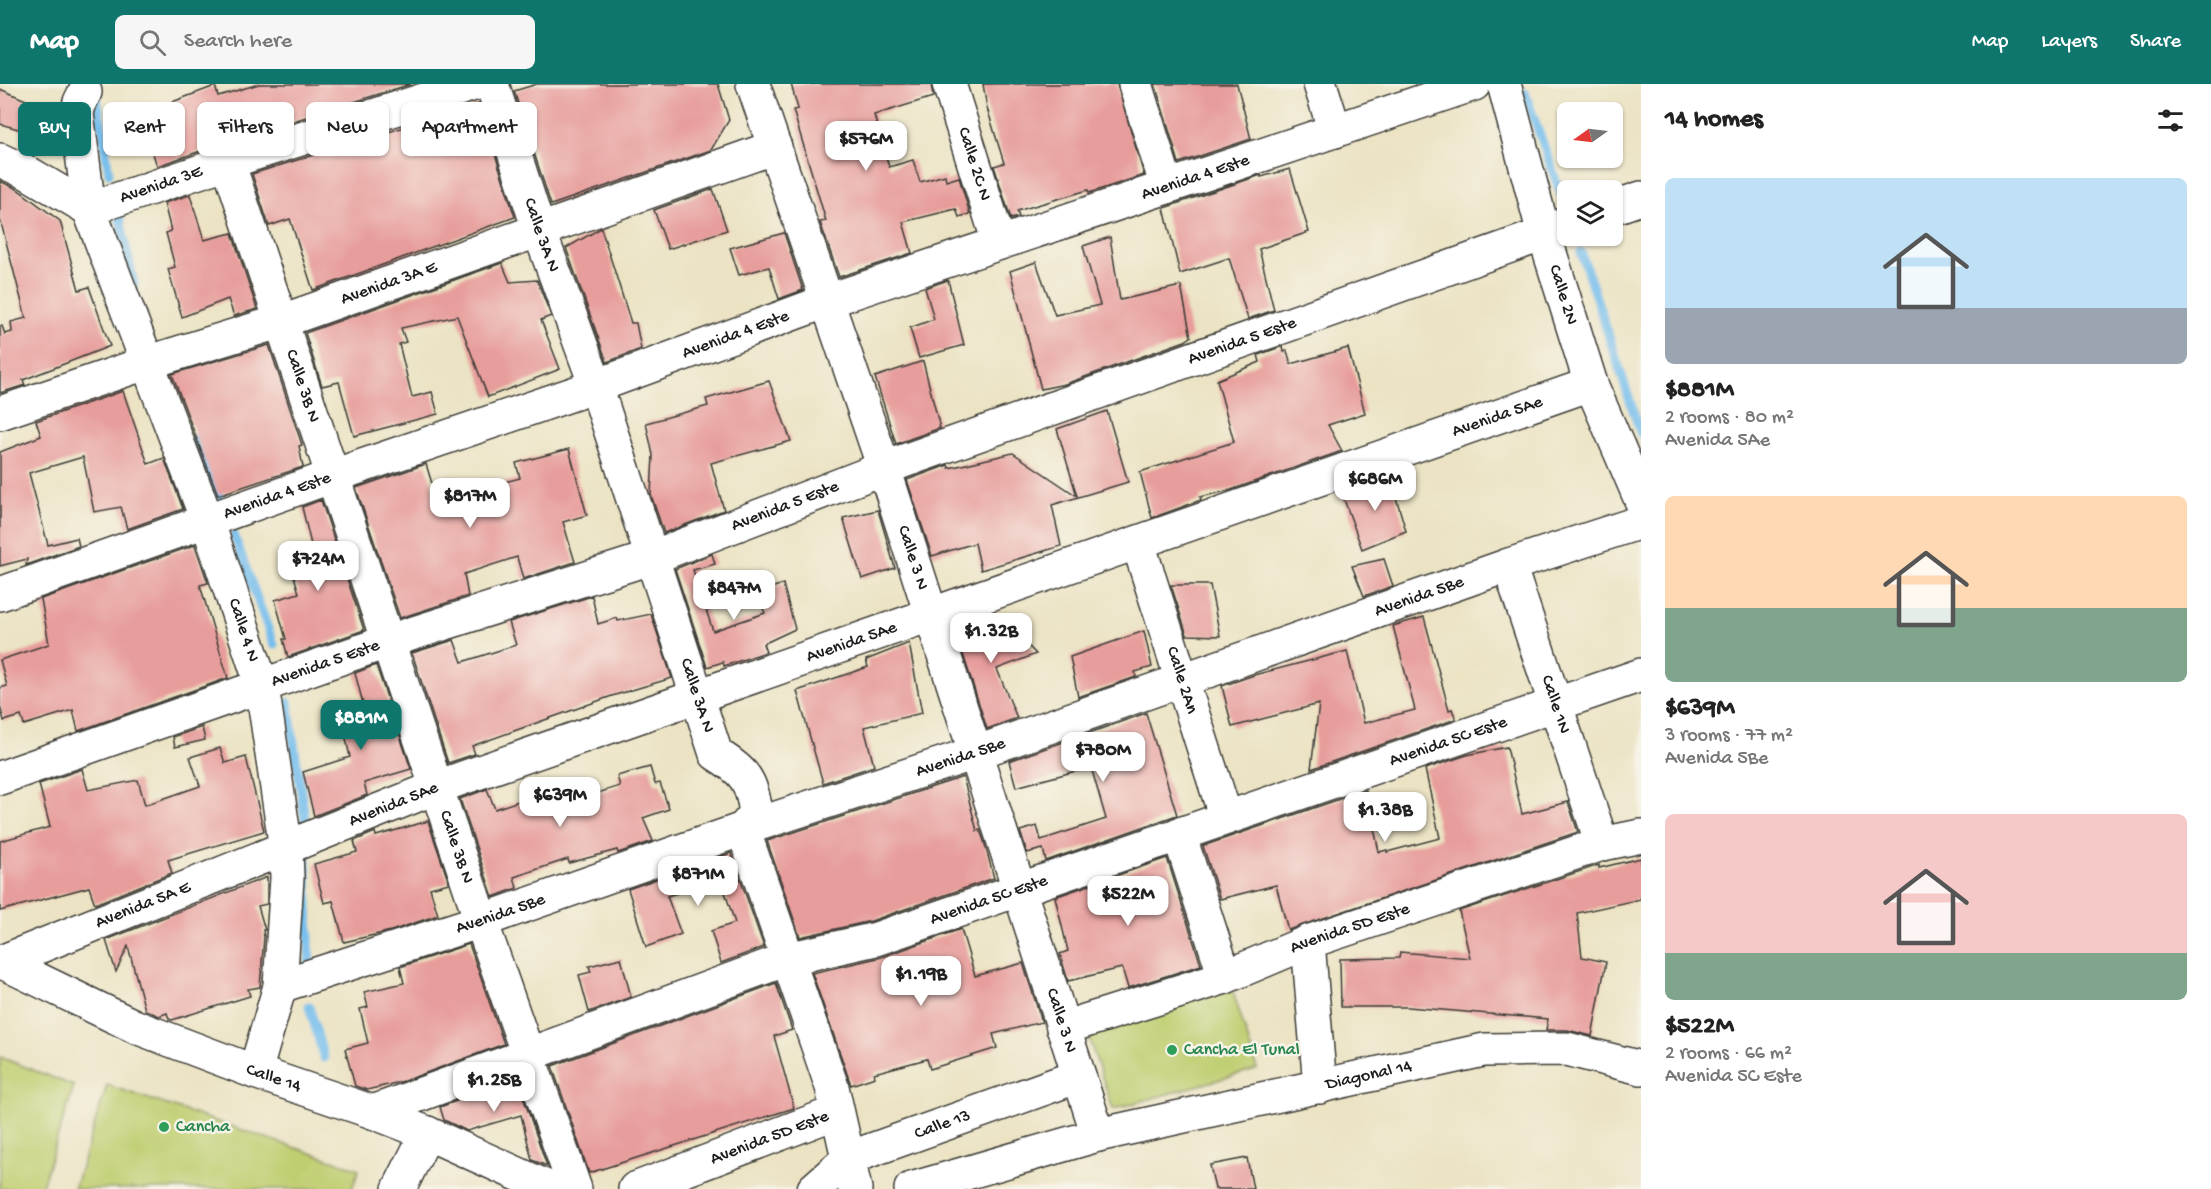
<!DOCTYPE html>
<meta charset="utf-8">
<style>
:root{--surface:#fff;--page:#f6f6f6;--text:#222;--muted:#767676;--accent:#0f766e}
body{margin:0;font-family:"Gochi Hand",sans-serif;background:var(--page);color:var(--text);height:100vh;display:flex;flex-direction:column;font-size:22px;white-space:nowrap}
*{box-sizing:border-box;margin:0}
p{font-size:20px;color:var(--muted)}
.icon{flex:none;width:33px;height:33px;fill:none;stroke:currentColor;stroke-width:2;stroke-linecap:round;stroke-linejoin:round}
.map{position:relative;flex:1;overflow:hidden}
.panel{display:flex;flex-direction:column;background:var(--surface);width:570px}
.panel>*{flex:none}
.guide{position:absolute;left:18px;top:18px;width:570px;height:54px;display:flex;gap:12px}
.needle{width:39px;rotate:256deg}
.controls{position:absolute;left:1557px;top:18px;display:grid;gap:12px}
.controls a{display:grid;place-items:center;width:66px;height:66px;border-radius:9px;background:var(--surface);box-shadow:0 2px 4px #0004;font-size:30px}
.price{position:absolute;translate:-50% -51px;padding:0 14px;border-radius:12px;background:#fff;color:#222;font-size:20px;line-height:39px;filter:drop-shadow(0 2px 3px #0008)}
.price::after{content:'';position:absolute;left:50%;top:36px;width:18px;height:14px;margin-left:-9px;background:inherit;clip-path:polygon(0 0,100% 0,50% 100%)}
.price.selected{background:var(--accent);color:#fff}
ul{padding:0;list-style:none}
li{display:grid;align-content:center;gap:12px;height:318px;padding:0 24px}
li span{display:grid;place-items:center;height:186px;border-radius:9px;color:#555}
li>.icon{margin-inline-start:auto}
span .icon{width:108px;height:108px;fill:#fffc;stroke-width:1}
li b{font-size:26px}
h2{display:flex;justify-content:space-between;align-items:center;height:72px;padding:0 24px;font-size:26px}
.pill{padding:0 21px;border-radius:9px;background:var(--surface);box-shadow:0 2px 4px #0004;font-size:21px;line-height:54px}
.pill.selected{background:var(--accent);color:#fff}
header{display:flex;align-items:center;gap:36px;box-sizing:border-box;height:84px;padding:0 30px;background:var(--accent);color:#fff}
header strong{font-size:28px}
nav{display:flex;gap:33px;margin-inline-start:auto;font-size:21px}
.search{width:420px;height:54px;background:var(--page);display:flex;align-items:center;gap:15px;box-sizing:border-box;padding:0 21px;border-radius:9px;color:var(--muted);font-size:22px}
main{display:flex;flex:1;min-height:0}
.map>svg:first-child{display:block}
.green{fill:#bfce70;stroke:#6e7546;stroke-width:1.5}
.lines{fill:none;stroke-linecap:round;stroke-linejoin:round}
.stream{stroke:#74beed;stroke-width:9}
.building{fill:#e79d9b}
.minor-casing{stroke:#3b3a35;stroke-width:36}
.minor{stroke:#fff;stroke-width:33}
.leisure-dot{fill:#2e9e5b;stroke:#f7f3e8;stroke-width:2}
.labels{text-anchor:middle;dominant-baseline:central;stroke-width:5;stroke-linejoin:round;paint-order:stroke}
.street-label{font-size:18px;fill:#1c1c1c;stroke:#f7f3e8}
.leisure-label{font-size:18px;fill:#27864d;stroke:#f7f3e8;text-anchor:start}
</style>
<header>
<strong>Map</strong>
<div class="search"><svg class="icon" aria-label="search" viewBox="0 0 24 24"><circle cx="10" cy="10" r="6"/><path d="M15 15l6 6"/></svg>Search here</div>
<nav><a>Map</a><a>Layers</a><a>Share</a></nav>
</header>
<main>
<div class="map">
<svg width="1641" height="1105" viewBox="0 0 1641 1105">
<rect width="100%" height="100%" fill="#f7f3e8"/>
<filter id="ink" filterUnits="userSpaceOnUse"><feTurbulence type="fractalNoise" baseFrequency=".0167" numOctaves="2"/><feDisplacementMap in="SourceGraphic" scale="12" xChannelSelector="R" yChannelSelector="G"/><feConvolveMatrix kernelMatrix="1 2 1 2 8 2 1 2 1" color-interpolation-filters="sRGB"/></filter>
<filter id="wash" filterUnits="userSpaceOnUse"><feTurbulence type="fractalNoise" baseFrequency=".008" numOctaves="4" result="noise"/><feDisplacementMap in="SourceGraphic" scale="24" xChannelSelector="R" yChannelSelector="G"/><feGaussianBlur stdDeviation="1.35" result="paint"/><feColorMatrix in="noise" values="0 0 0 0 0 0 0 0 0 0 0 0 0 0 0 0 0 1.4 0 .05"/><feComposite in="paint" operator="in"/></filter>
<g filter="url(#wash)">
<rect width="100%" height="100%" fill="#ebe3c3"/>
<g class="green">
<path d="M 1231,901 L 1257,985 L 1113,1025 L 1086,946 Z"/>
<path d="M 0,973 L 74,1002 L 41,1105 L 0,1105 Z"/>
<path d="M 107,1001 L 359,1085 L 352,1105 L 74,1105 Z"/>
</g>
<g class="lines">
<g class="stream">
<path d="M 96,8 L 109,89"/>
<path d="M 1525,9 L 1561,110"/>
<path d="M 119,130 L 134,201"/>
<path d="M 1581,168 L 1641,350"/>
<path d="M 193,355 L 219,412"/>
<path d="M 234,451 L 274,561"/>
<path d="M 288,618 L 305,735"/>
<path d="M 306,763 L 310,885"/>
<path d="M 309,922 L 324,974"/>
</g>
</g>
<g id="blocks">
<g class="building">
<path d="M 259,0 L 411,0 L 230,57 L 157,82 L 140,30 L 215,2 L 218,12 Z"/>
<path d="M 537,0 L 718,0 L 729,36 L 711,66 L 551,121 L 514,7 Z"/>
<path d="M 791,0 L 931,0 L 933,13 L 874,31 L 889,83 L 913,76 L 920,98 L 945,91 L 946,97 L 959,93 L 970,130 L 959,133 L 956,125 L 903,138 L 912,169 L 839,193 L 820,138 L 826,137 L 793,26 L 798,25 Z"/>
<path d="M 983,0 L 1117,0 L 1144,91 L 1089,109 L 1088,106 L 1017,127 L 1019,133 L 1011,135 L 994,82 L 1004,79 L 987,24 Z"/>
<path d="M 1155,0 L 1237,0 L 1251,55 L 1179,79 Z"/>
<path d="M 0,5 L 42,23 L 33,49 L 0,40 Z"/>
<path d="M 479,20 L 515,133 L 313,206 L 290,135 L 269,142 L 252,90 Z"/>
<path d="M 1290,85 L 1309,148 L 1259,165 L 1274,226 L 1248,235 L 1229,174 L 1180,190 L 1164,124 L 1261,91 L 1261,93 Z"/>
<path d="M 0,97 L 17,105 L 60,137 L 79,206 L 89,203 L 110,262 L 23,296 L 25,301 L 0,309 L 0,242 L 2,242 L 5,250 L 12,248 L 11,238 L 26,234 L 0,135 Z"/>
<path d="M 713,105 L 727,146 L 668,165 L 654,126 Z"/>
<path d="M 190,111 L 204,156 L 232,149 L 257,225 L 234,232 L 228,215 L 182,233 L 168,185 L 175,183 L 166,149 L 171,147 L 164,119 Z"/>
<path d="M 601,144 L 631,239 L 636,239 L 641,265 L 607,278 L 566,164 Z"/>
<path d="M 784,149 L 803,206 L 779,215 L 769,183 L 739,191 L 730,164 Z"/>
<path d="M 1110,153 L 1120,216 L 1181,202 L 1191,253 L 1185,257 L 1065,300 L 1041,305 L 1010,187 L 1036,178 L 1055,231 L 1100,221 L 1083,162 Z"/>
<path d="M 502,179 L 510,198 L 537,196 L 551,232 L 541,236 L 560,285 L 488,313 L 457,232 L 401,244 L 406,258 L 399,260 L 412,313 L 432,308 L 438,330 L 354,352 L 339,298 L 322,302 L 305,249 Z"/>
<path d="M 948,196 L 964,261 L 919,274 L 910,244 L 934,235 L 925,204 Z"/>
<path d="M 269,261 L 302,361 L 299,362 L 303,383 L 218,411 L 172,290 Z"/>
<path d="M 1283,262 L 1284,268 L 1287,267 L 1291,280 L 1348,264 L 1365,329 L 1328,341 L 1342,367 L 1231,406 L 1200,413 L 1201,416 L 1152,434 L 1140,388 L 1234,358 L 1217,296 L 1260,278 L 1258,271 Z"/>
<path d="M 923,277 L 940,344 L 896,360 L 875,293 Z"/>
<path d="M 769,297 L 791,357 L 711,379 L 724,426 L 664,449 L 651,411 L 653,371 L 646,339 L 708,322 L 706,315 Z"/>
<path d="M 123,307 L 148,380 L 164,374 L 183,425 L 127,445 L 121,423 L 94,428 L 83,373 L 29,389 L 48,461 L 77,454 L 79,462 L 26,481 L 27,475 L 0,482 L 0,368 L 41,352 L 36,337 Z"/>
<path d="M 1107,327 L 1128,398 L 1052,421 L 1061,462 L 981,486 L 975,459 L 932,472 L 907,396 L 948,381 L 949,384 L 1013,369 L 1077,412 L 1057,345 Z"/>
<path d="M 569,365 L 587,431 L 563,438 L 575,478 L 523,495 L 517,473 L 464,490 L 468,512 L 400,534 L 356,404 L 426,380 L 437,416 L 520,394 L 516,379 Z"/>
<path d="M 1389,390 L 1406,447 L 1362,465 L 1342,410 Z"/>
<path d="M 321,416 L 364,546 L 288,573 L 283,555 L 286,555 L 275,516 L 299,509 L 288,472 L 312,465 L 302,423 Z"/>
<path d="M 878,426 L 895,484 L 862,495 L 843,434 Z"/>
<path d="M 195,461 L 208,499 L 200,501 L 228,594 L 78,647 L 73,626 L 24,641 L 21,632 L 4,637 L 0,622 L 0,604 L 7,602 L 0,576 L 49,560 L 41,515 Z"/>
<path d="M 712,470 L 715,480 L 693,486 L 713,547 L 765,529 L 756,509 L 783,500 L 795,545 L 763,560 L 766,568 L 724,582 L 723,578 L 707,583 L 675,485 Z"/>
<path d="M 1384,475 L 1393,502 L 1364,512 L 1352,482 Z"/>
<path d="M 1171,501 L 1210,501 L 1220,552 L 1187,551 Z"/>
<path d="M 592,512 L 598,540 L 617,534 L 618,537 L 651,530 L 672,594 L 612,612 L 472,662 L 475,670 L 448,679 L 412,569 L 454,556 L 462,578 L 516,561 L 509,538 Z"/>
<path d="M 995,528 L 1036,570 L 997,585 L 1017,634 L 987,645 L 955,545 Z"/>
<path d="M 1424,533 L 1449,626 L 1452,625 L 1456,635 L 1311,685 L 1319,620 L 1232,643 L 1222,602 L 1254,591 L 1347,567 L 1364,639 L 1415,626 L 1393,542 Z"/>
<path d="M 1144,547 L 1152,583 L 1135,588 L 1136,593 L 1078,613 L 1070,573 Z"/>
<path d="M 909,559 L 922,629 L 864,643 L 874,682 L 823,699 L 797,607 L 868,583 L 866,576 Z"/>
<path d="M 376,581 L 411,685 L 364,699 L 367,711 L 314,732 L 303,688 L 350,673 L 342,636 L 366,631 L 355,589 Z"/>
<path d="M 1146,629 L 1177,731 L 1046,777 L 1043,765 L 1027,769 L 1020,747 L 1037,742 L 1041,756 L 1106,735 L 1091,683 L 1016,703 L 1009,677 Z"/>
<path d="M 202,643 L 205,656 L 175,663 L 173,653 Z"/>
<path d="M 1507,663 L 1522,730 L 1568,718 L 1578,748 L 1288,846 L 1276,801 L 1220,815 L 1203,762 L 1366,706 L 1379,768 L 1387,766 L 1387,768 L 1440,754 L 1425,685 L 1467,671 Z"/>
<path d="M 220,664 L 225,679 L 246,673 L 264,747 L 168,776 L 172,789 L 95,820 L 89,803 L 0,827 L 0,757 L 50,743 L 39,700 L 82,685 L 88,706 L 138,696 L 145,721 L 200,702 L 190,673 Z"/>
<path d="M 650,683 L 655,700 L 660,699 L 669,725 L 643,734 L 653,757 L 618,769 L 617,766 L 569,779 L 568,775 L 514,793 L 517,804 L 493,813 L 460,715 L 487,705 L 495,725 L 545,708 L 549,724 L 620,702 L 617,692 Z"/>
<path d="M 963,693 L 977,747 L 980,746 L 984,757 L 994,794 L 871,837 L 800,853 L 767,757 Z"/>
<path d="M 428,737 L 449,799 L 430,804 L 438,831 L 391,847 L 344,858 L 333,817 L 324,819 L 314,780 L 357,768 L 354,757 L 375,748 L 376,752 Z"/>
<path d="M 731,769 L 764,863 L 721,879 L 711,847 L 735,839 L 721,796 L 667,812 L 681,850 L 646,863 L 628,805 Z"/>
<path d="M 1167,774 L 1201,881 L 1128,904 L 1122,884 L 1068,897 L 1060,870 L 1068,867 L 1055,813 Z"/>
<path d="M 1641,774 L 1641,815 L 1577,829 L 1582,873 L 1606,878 L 1592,952 L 1567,946 L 1546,946 L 1548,935 L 1408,923 L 1341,923 L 1340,875 L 1399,874 L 1400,868 L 1470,874 L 1459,827 L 1599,781 L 1599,784 Z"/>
<path d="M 267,793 L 267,820 L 258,822 L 265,846 L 263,846 L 264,853 L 260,903 L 248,905 L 250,912 L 172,936 L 169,935 L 167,929 L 159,932 L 145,926 L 128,862 L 116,888 L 106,856 Z"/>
<path d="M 961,845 L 975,892 L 1023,879 L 1042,938 L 993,950 L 997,964 L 930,985 L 927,975 L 874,989 L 875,993 L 851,1001 L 812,889 L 882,873 Z"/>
<path d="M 469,860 L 504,960 L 404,997 L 367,1006 L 355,1002 L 345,965 L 368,959 L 360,925 L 368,923 L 364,908 L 404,899 L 400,883 Z"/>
<path d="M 621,874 L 631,913 L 589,928 L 579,891 L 591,888 L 589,882 Z"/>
<path d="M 776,899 L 792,946 L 774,952 L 794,1024 L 589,1089 L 552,982 Z"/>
<path d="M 517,995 L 547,1082 L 532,1076 L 521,1031 L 467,1047 L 444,1036 L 440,1023 Z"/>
<path d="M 1247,1074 L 1253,1105 L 1215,1105 L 1210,1081 Z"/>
</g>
</g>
</g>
<g filter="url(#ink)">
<use href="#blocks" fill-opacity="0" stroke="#3b3a35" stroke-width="1.5"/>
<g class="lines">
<defs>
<g id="minor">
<path id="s1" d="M 492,0 L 539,146 L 596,302 L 716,670 C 744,687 752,696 756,730 L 743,745 L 832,1003 L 855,1105"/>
<path id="s2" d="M 753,0 L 884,384 L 1098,1051"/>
<path id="s3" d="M 949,0 L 999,159"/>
<path d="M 1135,0 L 1167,103"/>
<path d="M 1320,0 L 1335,47"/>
<path id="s4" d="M 1504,0 L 1544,150 L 1591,300 L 1641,416"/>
<path id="s5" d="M 85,8 L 80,18 L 77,29 L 89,125 L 207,436 L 262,602 L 286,765 L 287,794 L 280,902 L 255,988"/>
<path d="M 0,76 L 28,89 L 89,125"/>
<path id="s6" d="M 228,78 L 481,837 L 575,1105"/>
<path d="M 1612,124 L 1641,114"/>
<path id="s7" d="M 89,125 L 228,78 L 474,0"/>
<path id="s8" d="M 0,329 L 146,279 L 282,237 L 775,63"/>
<path id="s9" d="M 1138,459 L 1226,734"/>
<path id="s10" d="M 1509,481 L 1602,760"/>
<path id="s11" d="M 0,510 L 333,392 L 596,302 L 827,217 L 1474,0"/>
<path id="s12" d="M 0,694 L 389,557 L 653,473 L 884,384 L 1544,150 L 1568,139"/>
<path d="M 1179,750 L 1225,893"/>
<path d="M 1308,858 L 1320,1003"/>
<path id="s13" d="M 0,877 L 136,943 L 255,988 L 373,1028 L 427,1049 L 551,1105"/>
<path id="s14" d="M 1,878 L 437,703 L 1591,300"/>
<path id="s15" d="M 280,902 L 481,837 L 743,745 L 975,669 L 1509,481 L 1641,438"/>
<path id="s16" d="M 1063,944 L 1225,893 L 1308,858 L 1602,760 L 1641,752"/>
<path id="s17" d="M 373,1028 L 787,875 L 876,855 L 1641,591"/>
<path d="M 399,1105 L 427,1049"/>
<path id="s18" d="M 635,1105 L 837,1028"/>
<path id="s19" d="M 814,1105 L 849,1074 L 1079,992"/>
<path id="s20" d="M 911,1105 L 1098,1051 L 1484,966 L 1567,965 L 1641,984"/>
</g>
</defs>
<use href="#minor" class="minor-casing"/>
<use href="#minor" class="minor"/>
</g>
</g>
<g class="leisure-dot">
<circle cx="1172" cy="966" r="6"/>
<circle cx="164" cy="1043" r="6"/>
</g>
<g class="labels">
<g class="street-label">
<text stroke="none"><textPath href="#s3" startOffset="84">Calle 2C N</textPath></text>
<text stroke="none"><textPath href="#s11" startOffset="1266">Avenida 4 Este</textPath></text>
<text stroke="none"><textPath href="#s7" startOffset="76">Avenida 3E</textPath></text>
<text stroke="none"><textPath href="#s1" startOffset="159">Calle 3A N</textPath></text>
<text stroke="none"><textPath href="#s8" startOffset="410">Avenida 3A E</textPath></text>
<text stroke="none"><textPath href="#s4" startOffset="219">Calle 2N</textPath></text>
<text stroke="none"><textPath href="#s11" startOffset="780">Avenida 4 Este</textPath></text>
<text stroke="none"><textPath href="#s12" startOffset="1317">Avenida 5 Este</textPath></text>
<text stroke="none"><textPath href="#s6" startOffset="236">Calle 3B N</textPath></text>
<text stroke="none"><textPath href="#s14" startOffset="1593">Avenida 5Ae</textPath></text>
<text stroke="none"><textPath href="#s11" startOffset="294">Avenida 4 Este</textPath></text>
<text stroke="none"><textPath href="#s12" startOffset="831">Avenida 5 Este</textPath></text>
<text stroke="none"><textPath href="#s2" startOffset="500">Calle 3 N</textPath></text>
<text stroke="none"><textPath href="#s15" startOffset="1204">Avenida 5Be</textPath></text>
<text stroke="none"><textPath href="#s5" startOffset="568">Calle 4 N</textPath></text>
<text stroke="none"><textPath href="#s14" startOffset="909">Avenida 5Ae</textPath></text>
<text stroke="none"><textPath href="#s12" startOffset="345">Avenida 5 Este</textPath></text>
<text stroke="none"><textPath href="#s9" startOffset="144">Calle 2An</textPath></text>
<text stroke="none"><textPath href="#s1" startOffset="645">Calle 3A N</textPath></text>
<text stroke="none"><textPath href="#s10" startOffset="147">Calle 1N</textPath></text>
<text stroke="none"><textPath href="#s17" startOffset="1138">Avenida 5C Este</textPath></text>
<text stroke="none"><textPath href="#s15" startOffset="718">Avenida 5Be</textPath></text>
<text stroke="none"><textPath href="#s14" startOffset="423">Avenida 5Ae</textPath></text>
<text stroke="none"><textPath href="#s6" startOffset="722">Calle 3B N</textPath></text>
<text stroke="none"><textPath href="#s17" startOffset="652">Avenida 5C Este</textPath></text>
<text stroke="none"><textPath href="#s14" startOffset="153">Avenida 5A E</textPath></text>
<text stroke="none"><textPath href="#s15" startOffset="232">Avenida 5Be</textPath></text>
<text stroke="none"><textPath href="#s16" startOffset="304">Avenida 5D Este</textPath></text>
<text stroke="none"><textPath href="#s2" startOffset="986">Calle 3 N</textPath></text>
<text stroke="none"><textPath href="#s20" startOffset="472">Diagonal 14</textPath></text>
<text stroke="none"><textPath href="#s13" startOffset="298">Calle 14</textPath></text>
<text stroke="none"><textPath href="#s19" startOffset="146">Calle 13</textPath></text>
<text stroke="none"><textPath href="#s18" startOffset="144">Avenida 5D Este</textPath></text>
</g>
<g class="leisure-label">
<text x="1184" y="966">Cancha El Tunal</text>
<text x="176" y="1043">Cancha</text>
</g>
</g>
</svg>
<div class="controls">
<a><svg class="needle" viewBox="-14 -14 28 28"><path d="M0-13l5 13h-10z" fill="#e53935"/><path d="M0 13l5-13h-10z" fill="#767676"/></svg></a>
<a><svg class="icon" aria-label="layers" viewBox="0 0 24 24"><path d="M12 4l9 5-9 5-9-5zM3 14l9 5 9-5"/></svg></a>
</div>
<b class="price" style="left:866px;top:88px">$576M</b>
<b class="price" style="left:1375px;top:428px">$686M</b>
<b class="price" style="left:470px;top:445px">$817M</b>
<b class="price" style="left:318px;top:508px">$724M</b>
<b class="price" style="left:734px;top:537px">$847M</b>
<b class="price" style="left:991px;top:580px">$1.32B</b>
<b class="price selected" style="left:361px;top:667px">$881M</b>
<b class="price" style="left:1103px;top:699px">$780M</b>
<b class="price" style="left:560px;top:744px">$639M</b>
<b class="price" style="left:1385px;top:759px">$1.38B</b>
<b class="price" style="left:698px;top:823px">$871M</b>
<b class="price" style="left:1128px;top:843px">$522M</b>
<b class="price" style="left:921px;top:923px">$1.19B</b>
<b class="price" style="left:494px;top:1029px">$1.25B</b>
<div class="guide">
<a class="pill selected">Buy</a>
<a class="pill">Rent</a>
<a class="pill">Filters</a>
<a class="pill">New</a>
<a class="pill">Apartment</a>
</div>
</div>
<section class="panel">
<h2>14 homes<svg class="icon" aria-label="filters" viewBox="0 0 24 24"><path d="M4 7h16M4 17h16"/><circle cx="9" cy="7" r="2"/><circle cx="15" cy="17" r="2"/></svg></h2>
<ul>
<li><span style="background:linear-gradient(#bfe0f5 70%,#9aa5b1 0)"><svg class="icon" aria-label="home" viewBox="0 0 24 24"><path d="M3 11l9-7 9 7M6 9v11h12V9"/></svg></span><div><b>$881M</b><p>2 rooms · 80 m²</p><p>Avenida 5Ae</p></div></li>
<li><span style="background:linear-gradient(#ffd9b3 60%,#7fa58c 0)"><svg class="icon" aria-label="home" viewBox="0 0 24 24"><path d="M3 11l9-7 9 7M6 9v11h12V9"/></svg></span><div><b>$639M</b><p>3 rooms · 77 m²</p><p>Avenida 5Be</p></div></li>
<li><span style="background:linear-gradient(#f6c9c9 75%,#7fa58c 0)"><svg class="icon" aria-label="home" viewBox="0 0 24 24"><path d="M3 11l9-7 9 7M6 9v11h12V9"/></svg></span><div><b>$522M</b><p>2 rooms · 66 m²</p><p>Avenida 5C Este</p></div></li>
</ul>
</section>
</main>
